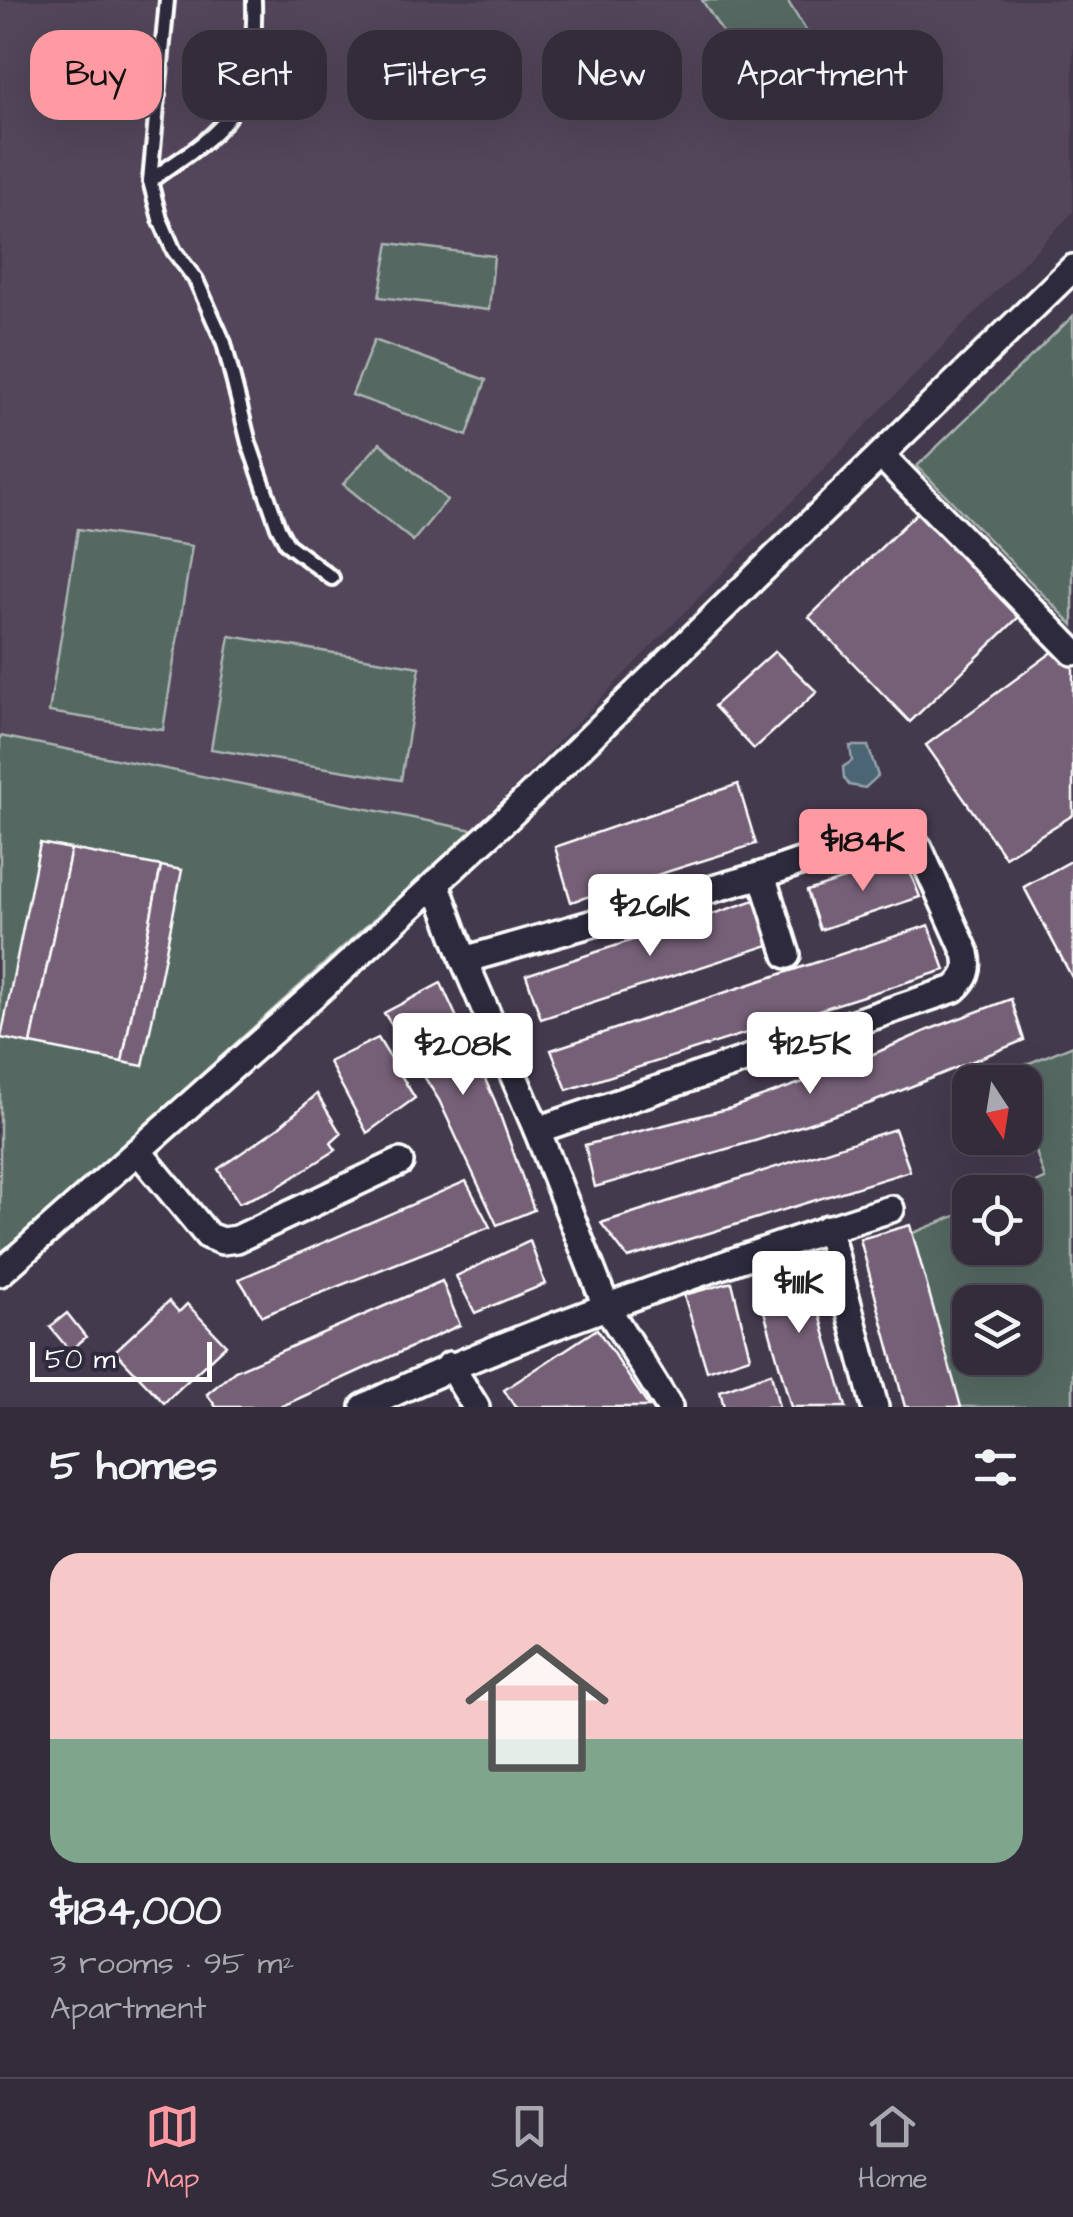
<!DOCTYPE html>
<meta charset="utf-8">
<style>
:root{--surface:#332c3a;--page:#3e3845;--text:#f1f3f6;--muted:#a9a7af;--line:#4e4854;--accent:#ff9aa2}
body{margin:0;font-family:"Architects Daughter",sans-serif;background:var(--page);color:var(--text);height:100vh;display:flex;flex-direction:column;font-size:38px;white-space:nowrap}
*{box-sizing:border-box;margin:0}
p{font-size:32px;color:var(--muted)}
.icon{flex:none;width:55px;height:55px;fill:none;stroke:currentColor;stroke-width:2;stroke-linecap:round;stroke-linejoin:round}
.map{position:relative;height:1407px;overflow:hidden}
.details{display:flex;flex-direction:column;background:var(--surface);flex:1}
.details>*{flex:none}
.banner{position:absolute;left:30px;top:30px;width:1015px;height:90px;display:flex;gap:20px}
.needle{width:65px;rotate:168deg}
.controls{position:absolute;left:952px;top:1065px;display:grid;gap:20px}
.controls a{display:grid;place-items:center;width:90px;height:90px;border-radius:20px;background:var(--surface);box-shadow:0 10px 40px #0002,0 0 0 2px var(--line);font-size:50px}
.scale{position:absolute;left:30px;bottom:25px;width:182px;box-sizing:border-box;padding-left:10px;border:5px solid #fff;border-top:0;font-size:28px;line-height:35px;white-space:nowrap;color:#fff;-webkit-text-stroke:8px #2f2a3d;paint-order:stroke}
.price{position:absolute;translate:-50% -85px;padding:0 22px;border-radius:10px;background:#fff;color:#222;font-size:32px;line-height:65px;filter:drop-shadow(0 2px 5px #0008)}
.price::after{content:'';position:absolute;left:50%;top:60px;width:30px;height:22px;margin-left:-15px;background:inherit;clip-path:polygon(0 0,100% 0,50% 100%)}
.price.active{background:var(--accent);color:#111}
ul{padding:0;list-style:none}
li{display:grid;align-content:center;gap:20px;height:530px;padding:0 50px}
li span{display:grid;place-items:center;height:310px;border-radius:30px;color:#555}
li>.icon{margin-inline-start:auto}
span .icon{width:180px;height:180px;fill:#fffc;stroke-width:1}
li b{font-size:42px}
h2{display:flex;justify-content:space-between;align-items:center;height:120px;padding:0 50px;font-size:42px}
.chip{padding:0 35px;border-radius:30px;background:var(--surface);box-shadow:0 10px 40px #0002,0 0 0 2px var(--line);font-size:35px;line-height:90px}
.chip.active{background:var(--accent);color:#111}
.tab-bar{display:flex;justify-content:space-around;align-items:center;height:140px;border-top:2px solid var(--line);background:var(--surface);font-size:28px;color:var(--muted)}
.tab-bar a{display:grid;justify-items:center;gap:5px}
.tab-bar .active{color:var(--accent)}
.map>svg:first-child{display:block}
.built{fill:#53455a}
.green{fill:#546862;stroke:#aab4b0;stroke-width:2.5;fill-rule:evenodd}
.water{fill:#4c6574;stroke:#94a3ac;stroke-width:2.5}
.building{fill:#756077;stroke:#fff;stroke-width:2.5}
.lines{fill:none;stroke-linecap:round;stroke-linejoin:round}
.lane-casing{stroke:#fff;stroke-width:20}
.street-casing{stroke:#fff;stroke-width:32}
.lane{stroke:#2f2a3d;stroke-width:12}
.street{stroke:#2f2a3d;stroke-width:25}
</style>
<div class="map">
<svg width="1073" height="1407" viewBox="0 0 1073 1407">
<rect width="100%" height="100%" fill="#443a4e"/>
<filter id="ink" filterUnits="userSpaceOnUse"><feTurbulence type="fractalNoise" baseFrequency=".01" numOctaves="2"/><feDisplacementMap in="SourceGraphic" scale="20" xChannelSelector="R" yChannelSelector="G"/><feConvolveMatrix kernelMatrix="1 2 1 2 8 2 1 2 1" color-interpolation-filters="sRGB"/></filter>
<g filter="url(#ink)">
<path class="built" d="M 0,0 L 1073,0 L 1073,212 L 473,830 L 0,736 Z"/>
<g class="green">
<path d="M 702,0 L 787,0 L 815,45 L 755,83 Z"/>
<path d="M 389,243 L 494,256 L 489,310 L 379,297 Z"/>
<path d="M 1073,316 L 1073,625 L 917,466 Z"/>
<path d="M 374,340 L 486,380 L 467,436 L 352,395 Z"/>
<path d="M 380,443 L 447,500 L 413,541 L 343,484 Z"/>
<path d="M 78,529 L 192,546 L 163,730 L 49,712 Z"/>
<path d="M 230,636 L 420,667 L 401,780 L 211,749 Z"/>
<path d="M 0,736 L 473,830 L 0,1255 Z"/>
<path d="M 1073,1045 L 1073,1407 L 949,1407 L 903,1237 L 970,1210 L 970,1248 L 1025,1248 L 1025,1192 L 1013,1192 L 1045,1179 L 1025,1118 L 1025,1082 L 1014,1082 L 1010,1071 ZM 970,1302 L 1025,1302 L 1025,1358 L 970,1358 Z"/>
</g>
<path class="water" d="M 850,746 L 868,746 L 878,776 L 865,788 L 849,785 L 844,778 L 843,767 L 852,761 Z"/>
<g class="building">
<path d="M 632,66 L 660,74 L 657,87 L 670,89 L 663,114 L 650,111 L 647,121 L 619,115 Z"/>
<path d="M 920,510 L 1022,614 L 910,722 L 809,617 Z"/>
<path d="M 1058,648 L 1073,666 L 1073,815 L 1005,857 L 926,745 Z"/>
<path d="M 775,651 L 817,692 L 754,749 L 714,706 Z"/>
<path d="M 738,784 L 756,844 L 571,902 L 555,847 Z"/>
<path d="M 40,843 L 71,849 L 31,1044 L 1,1038 Z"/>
<path d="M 71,849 L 161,866 L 122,1062 L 31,1044 Z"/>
<path d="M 905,859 L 920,897 L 820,930 L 807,891 Z"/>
<path d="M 1073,860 L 1073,979 L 1024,887 Z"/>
<path d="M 1073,860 L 1073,979 L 1024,887 Z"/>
<path d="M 161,866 L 182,870 L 143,1066 L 122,1062 Z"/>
<path d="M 761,898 L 772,944 L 541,1019 L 526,975 Z"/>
<path d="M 929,925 L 945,970 L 567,1090 L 551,1050 Z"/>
<path d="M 441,983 L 495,1101 L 534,1210 L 497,1225 L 439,1100 L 384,1013 Z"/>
<path d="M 1011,999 L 1024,1040 L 871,1103 L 758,1140 L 595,1187 L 585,1145 L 731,1108 L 839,1069 L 928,1030 Z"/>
<path d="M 378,1038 L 415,1098 L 367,1133 L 329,1062 Z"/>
<path d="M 317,1094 L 341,1134 L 331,1143 L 336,1150 L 275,1189 L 239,1203 L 218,1169 L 279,1127 Z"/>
<path d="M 895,1129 L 910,1171 L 628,1258 L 601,1223 Z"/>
<path d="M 466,1181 L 490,1227 L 262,1316 L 239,1279 Z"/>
<path d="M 910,1225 L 961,1407 L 905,1407 L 860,1239 Z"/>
<path d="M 530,1241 L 545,1284 L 475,1313 L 456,1276 Z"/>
<path d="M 804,1258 L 846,1407 L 791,1407 L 753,1272 Z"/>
<path d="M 442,1281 L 460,1325 L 280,1407 L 216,1407 L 207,1394 L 235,1371 Z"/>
<path d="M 732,1282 L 750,1357 L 707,1371 L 684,1295 Z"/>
<path d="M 169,1301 L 179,1312 L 187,1304 L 226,1345 L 164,1403 L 115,1351 Z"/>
<path d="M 67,1313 L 86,1337 L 70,1351 L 50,1327 Z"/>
<path d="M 597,1329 L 649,1407 L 515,1407 L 504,1390 Z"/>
<path d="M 771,1373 L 779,1407 L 724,1407 L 720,1391 Z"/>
</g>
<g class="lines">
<defs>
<g id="lane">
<path d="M 167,0 L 150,181 L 160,219 L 174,251 L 196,280 L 224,343 L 249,443 L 278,527 L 287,544 L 332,578"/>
<path d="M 150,181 C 176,161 211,142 230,115 C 253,85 255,36 254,0"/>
</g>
<g id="street">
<path d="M 882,456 L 1073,652"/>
<path d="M 762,875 L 787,955"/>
<path d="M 436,883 L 464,960 L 537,1130 L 606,1306 L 669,1407"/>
<path d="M 464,960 L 762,875 L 878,835 L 898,831 L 910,837 L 919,848 L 966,953 C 970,970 966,978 954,989 L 537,1130"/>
<path d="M 138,1151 L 208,1236 L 222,1241 L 237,1239 L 400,1162"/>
<path d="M 828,1228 L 875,1407"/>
<path d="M 0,1273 L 335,976 L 505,820 L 1073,268"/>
<path d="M 450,1365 L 476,1407"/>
<path d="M 364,1407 C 465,1358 569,1320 675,1282 C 746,1257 818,1231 891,1209"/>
</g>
</defs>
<use href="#lane" class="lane-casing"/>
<use href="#street" class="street-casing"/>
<use href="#lane" class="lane"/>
<use href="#street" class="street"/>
</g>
</g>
</svg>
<div class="controls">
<a><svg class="needle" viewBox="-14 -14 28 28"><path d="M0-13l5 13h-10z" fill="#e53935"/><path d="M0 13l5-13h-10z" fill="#a9a7af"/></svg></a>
<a><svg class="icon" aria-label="locate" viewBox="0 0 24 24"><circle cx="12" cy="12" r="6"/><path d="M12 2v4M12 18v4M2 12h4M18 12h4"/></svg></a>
<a><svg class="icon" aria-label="layers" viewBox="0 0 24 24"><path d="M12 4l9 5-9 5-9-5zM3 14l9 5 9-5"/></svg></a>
</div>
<div class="scale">50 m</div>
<b class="price active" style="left:863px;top:894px">$184K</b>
<b class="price" style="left:650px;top:959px">$261K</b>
<b class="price" style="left:810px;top:1097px">$125K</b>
<b class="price" style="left:463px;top:1098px">$208K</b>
<b class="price" style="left:799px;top:1336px">$111K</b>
<div class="banner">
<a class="chip active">Buy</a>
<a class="chip">Rent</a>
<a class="chip">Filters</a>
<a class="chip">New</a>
<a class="chip">Apartment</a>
</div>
</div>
<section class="details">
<h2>5 homes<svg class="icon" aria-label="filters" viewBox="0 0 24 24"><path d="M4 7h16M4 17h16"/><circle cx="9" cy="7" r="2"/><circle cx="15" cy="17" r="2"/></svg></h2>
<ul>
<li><span style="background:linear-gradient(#f6c9c9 60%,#7fa58c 0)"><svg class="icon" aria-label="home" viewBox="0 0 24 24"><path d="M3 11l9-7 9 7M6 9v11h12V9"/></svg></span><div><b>$184,000</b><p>3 rooms · 95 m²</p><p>Apartment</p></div></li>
</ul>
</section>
<nav class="tab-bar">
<a class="active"><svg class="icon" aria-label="map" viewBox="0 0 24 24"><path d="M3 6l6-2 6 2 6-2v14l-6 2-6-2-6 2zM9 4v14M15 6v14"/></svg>Map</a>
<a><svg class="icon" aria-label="saved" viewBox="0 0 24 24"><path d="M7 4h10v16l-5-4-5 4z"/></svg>Saved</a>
<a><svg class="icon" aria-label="home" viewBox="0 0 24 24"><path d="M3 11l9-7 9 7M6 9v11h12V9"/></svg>Home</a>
</nav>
